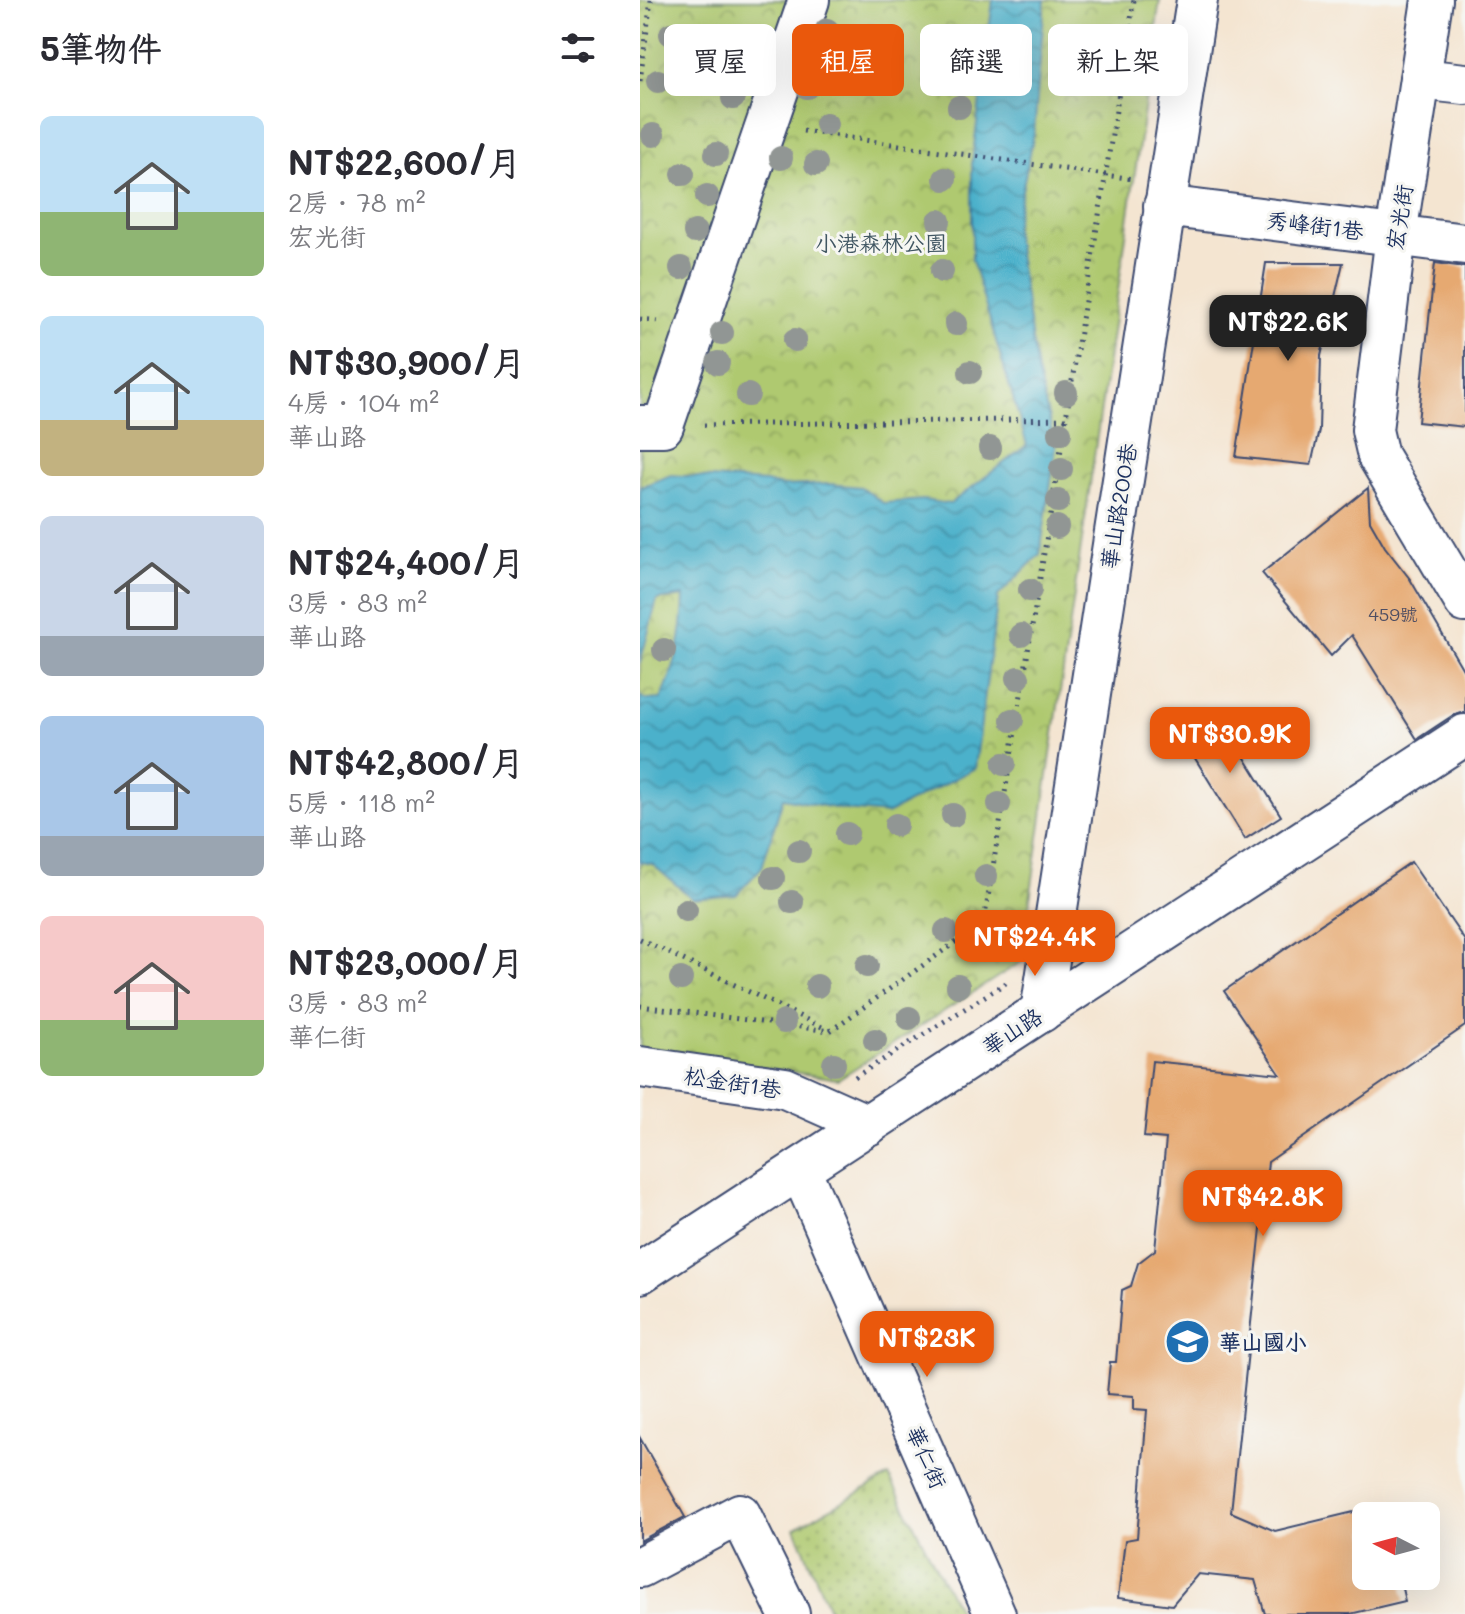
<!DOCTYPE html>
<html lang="zh-TW">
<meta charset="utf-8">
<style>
:root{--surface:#fff;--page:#f7f7f7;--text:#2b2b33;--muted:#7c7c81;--accent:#ea580c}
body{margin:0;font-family:Mali,"LXGW WenKai TC",sans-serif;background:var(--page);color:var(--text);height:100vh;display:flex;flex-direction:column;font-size:30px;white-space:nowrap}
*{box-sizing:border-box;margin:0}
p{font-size:26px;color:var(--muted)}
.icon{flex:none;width:44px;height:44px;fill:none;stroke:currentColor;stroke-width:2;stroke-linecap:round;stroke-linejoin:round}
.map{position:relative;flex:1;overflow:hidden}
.drawer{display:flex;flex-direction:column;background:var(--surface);width:640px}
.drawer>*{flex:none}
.banner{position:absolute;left:24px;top:24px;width:680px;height:72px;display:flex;gap:16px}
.needle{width:52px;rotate:276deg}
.fabs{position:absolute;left:712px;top:1502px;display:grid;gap:16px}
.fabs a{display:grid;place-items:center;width:88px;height:88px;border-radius:12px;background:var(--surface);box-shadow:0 8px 32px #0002;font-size:40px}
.price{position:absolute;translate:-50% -68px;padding:0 18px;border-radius:16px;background:var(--accent);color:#fff;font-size:26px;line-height:52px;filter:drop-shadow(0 2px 4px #0008)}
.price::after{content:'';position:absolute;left:50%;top:48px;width:24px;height:18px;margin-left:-12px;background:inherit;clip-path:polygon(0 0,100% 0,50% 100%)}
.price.current{background:#222;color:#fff}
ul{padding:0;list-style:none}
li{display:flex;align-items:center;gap:24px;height:200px;padding:0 40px}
li span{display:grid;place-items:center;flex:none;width:224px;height:160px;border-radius:12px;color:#555}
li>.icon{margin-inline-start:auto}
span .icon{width:96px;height:96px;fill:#fffc;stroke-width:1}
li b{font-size:34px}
h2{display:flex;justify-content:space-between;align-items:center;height:96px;padding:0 40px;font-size:34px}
.tag{padding:0 28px;border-radius:12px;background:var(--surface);box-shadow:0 8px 32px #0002;font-size:28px;line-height:72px}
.tag.current{background:var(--accent);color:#fff}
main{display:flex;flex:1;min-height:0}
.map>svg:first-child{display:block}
.grass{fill:url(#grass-dots);stroke:#657c66;stroke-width:2}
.park{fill:url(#park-crowns);stroke:#657c66;stroke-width:2}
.water{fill:url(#water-waves);stroke:#347094;stroke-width:2}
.building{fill:#e6a971}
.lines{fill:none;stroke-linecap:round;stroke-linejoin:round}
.minor-casing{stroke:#3c4a6f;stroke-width:44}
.path{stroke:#3c4a6f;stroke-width:5;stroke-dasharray:2 6;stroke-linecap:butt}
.minor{stroke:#fff;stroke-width:40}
.tree{fill:#919694}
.labels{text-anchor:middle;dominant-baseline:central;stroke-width:6;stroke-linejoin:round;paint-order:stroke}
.number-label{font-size:18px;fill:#4e4e63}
.street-label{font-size:22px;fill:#1b2f5e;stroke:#f6f6f2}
.park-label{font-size:22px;fill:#405662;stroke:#f6f6f2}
.poi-label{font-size:22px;font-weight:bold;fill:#1b2f5e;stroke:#f6f6f2;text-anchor:start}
</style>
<main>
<section class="drawer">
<h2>5筆物件<svg class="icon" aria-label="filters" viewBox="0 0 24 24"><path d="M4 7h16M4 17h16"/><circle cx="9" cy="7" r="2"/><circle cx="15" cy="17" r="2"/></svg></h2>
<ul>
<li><span style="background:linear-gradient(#bfe0f5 60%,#8fb573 0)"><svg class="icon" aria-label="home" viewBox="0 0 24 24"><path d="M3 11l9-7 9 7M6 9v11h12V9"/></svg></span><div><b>NT$22,600/月</b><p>2房 · 78 m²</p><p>宏光街</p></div></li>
<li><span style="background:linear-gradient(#bfe0f5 65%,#c2b280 0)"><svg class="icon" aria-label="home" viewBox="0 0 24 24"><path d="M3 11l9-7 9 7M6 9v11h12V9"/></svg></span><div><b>NT$30,900/月</b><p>4房 · 104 m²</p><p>華山路</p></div></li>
<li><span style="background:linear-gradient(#c9d6e8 75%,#9aa5b1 0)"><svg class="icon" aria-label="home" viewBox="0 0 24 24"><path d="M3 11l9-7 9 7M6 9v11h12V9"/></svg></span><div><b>NT$24,400/月</b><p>3房 · 83 m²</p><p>華山路</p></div></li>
<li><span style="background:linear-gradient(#a9c7e8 75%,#9aa5b1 0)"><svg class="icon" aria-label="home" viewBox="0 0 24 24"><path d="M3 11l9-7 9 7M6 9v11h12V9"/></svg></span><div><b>NT$42,800/月</b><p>5房 · 118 m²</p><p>華山路</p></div></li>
<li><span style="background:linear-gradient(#f6c9c9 65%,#8fb573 0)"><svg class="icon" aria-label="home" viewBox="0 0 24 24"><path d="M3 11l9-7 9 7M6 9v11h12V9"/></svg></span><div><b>NT$23,000/月</b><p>3房 · 83 m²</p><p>華仁街</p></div></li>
</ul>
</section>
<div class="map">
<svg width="825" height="1614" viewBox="0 0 825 1614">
<defs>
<pattern id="grass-dots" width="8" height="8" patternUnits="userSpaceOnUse" patternTransform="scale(2)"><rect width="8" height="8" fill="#afc96f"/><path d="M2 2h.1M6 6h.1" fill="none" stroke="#8ea45e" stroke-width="1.8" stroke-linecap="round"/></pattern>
<pattern id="park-crowns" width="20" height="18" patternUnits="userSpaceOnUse" patternTransform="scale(2)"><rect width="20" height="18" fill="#afc96f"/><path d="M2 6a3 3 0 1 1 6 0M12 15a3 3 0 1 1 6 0" fill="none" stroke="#8ea45e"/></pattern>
<pattern id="water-waves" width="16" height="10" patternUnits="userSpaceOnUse" patternTransform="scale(2)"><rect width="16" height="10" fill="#4cb1cb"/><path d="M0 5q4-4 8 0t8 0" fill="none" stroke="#3e90a8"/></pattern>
</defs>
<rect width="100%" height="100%" fill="#f6f6f2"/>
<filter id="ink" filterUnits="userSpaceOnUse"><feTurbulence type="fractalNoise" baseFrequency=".0125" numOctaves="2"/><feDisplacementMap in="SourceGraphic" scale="16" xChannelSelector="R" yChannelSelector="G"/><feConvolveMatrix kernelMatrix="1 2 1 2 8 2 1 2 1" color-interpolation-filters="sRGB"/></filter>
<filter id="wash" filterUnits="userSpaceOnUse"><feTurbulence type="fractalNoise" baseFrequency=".006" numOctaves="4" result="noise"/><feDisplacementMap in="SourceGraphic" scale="32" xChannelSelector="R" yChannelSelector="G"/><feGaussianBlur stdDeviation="1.8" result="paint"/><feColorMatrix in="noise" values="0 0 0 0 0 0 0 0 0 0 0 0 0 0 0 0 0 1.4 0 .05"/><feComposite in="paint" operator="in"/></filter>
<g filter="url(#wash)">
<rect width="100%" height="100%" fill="#f4e5d1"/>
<path class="grass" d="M 249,1476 L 320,1614 L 191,1614 L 155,1528 Z"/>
<path class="park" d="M 0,0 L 520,0 L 381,962 L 198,1079 L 0,1049 Z"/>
<path class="water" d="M 353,0 L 405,0 L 394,133 L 374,229 L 397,371 L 416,448 L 400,554 L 358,596 L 335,768 L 247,814 L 205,810 L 143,798 L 122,867 L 96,895 L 53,899 L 12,864 L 0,862 L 0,696 L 6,700 L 21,699 C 37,665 43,634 44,596 L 17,600 L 0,663 L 0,487 L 31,475 L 125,482 L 142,486 L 189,484 L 221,487 L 243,503 L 283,500 L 310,504 L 387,445 L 332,260 L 332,162 Z"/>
<g id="blocks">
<g class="building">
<path d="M 626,263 L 703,263 L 681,356 L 679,430 L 671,465 L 596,457 Z"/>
<path d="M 795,263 L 825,267 L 825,427 L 778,422 Z"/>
<path d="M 728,488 L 730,521 L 745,547 L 770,579 L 825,673 L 825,712 L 812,716 L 777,739 L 712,635 L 691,656 L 622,573 Z"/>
<path d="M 576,711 L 641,816 L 605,839 L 540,734 Z"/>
<path d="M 771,862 L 825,941 L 825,1026 L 628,1162 L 591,1512 L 635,1531 L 726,1509 L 726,1576 L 759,1576 L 765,1601 L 710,1614 L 625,1614 L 615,1580 L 558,1574 L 532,1605 L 478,1598 L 485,1540 L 497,1538 L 507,1410 L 494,1409 L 494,1396 L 467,1394 L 470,1362 L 476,1362 L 482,1290 L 491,1286 L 498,1263 L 515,1250 L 526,1139 L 504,1137 L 512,1061 L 640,1074 L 584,991 Z"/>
<path d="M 0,1438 L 45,1517 L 0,1541 Z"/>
</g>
</g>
</g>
<g filter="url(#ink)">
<use href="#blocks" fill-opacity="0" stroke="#3c4a6f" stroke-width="2"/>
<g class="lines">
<defs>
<g id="minor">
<path d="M 792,0 L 756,235 L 732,430 L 738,456 L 825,602"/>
<path d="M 780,79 L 825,84"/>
<path d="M 524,206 L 825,244"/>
<path d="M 0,426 L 23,426 L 169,0"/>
<path d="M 401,1012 L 557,0"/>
<path d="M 0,1067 L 145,1088 L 228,1125"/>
<path d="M 160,1169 L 355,1614"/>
<path d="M 0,1273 L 825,735"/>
<path d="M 0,1567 L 100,1514 L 149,1614"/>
</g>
</defs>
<use href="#minor" class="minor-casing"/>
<g class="path">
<path d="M 0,81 L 11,0"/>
<path d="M 163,131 L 493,179"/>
<path d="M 0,319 L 19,321"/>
<path d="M 64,425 L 426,419"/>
<path d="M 0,939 L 186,1029"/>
<path d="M 0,1006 L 190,1031 L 344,922 L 494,0"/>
<path d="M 215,1077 L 366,983"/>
</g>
<use href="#minor" class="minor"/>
</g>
<g class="tree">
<circle cx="187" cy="30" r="12"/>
<circle cx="31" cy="34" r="12"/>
<circle cx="113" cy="49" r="12"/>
<circle cx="324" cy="65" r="12"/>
<circle cx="18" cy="81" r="12"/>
<circle cx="167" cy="87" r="12"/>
<circle cx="93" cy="98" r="12"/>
<circle cx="319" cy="107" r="12"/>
<circle cx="186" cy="124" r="12"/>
<circle cx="13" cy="135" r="12"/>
<circle cx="76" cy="154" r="12"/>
<circle cx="141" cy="158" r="12"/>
<circle cx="176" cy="164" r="12"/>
<circle cx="43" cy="174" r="12"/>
<circle cx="305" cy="179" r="12"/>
<circle cx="67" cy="196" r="12"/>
<circle cx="299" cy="221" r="12"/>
<circle cx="55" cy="232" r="12"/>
<circle cx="41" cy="268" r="12"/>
<circle cx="302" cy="271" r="12"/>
<circle cx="316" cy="324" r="12"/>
<circle cx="82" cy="333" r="12"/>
<circle cx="155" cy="340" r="12"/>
<circle cx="78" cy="363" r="12"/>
<circle cx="330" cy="372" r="12"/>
<circle cx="426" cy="393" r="12"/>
<circle cx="108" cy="395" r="12"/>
<circle cx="420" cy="433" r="12"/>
<circle cx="350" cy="448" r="12"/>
<circle cx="421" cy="469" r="12"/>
<circle cx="418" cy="501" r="12"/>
<circle cx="417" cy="527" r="12"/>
<circle cx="390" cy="590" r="12"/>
<circle cx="381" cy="635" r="12"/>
<circle cx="24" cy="650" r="12"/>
<circle cx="378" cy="678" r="12"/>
<circle cx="372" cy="720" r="12"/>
<circle cx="364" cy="764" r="12"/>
<circle cx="359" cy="804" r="12"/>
<circle cx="313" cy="815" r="12"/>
<circle cx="256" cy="825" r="12"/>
<circle cx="207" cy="834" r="12"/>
<circle cx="159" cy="851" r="12"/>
<circle cx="346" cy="876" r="12"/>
<circle cx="133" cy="878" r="12"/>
<circle cx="152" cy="902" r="12"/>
<circle cx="46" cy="910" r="12"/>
<circle cx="306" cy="931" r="12"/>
<circle cx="227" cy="966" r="12"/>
<circle cx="41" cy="979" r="12"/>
<circle cx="177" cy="986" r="12"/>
<circle cx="318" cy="986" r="12"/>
<circle cx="269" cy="1018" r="12"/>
<circle cx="144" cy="1022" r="12"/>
<circle cx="235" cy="1040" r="12"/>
<circle cx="194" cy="1064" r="12"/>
</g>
</g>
<defs>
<symbol id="school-disc" viewBox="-11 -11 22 22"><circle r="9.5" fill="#1f6fb2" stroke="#f6f6f2"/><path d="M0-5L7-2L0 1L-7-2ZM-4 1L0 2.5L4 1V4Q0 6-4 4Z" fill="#fff"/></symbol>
</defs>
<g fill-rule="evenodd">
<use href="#school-disc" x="522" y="1316" width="51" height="51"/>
</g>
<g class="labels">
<g class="number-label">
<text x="753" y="614">459號</text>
</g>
<g class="street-label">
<text transform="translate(759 217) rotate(-81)">宏光街</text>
<text transform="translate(675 225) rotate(7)">秀峰街1巷</text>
<text transform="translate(478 506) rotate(-81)">華山路200巷</text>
<text transform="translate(372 1031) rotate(-33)">華山路</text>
<text transform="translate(93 1082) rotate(9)">松金街1巷</text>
<text transform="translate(287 1457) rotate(66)">華仁街</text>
</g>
<g class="park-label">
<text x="241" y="242">小港森林公園</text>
</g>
<g class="poi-label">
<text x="579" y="1341">華山國小</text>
</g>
</g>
</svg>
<div class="fabs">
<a><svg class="needle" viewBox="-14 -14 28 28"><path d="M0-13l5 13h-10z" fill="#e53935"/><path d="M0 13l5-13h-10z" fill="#7c7c81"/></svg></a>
</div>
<b class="price current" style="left:648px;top:363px">NT$22.6K</b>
<b class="price" style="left:590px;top:775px">NT$30.9K</b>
<b class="price" style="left:395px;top:978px">NT$24.4K</b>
<b class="price" style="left:623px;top:1238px">NT$42.8K</b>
<b class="price" style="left:287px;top:1379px">NT$23K</b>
<div class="banner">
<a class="tag">買屋</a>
<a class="tag current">租屋</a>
<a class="tag">篩選</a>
<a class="tag">新上架</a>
</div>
</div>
</main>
